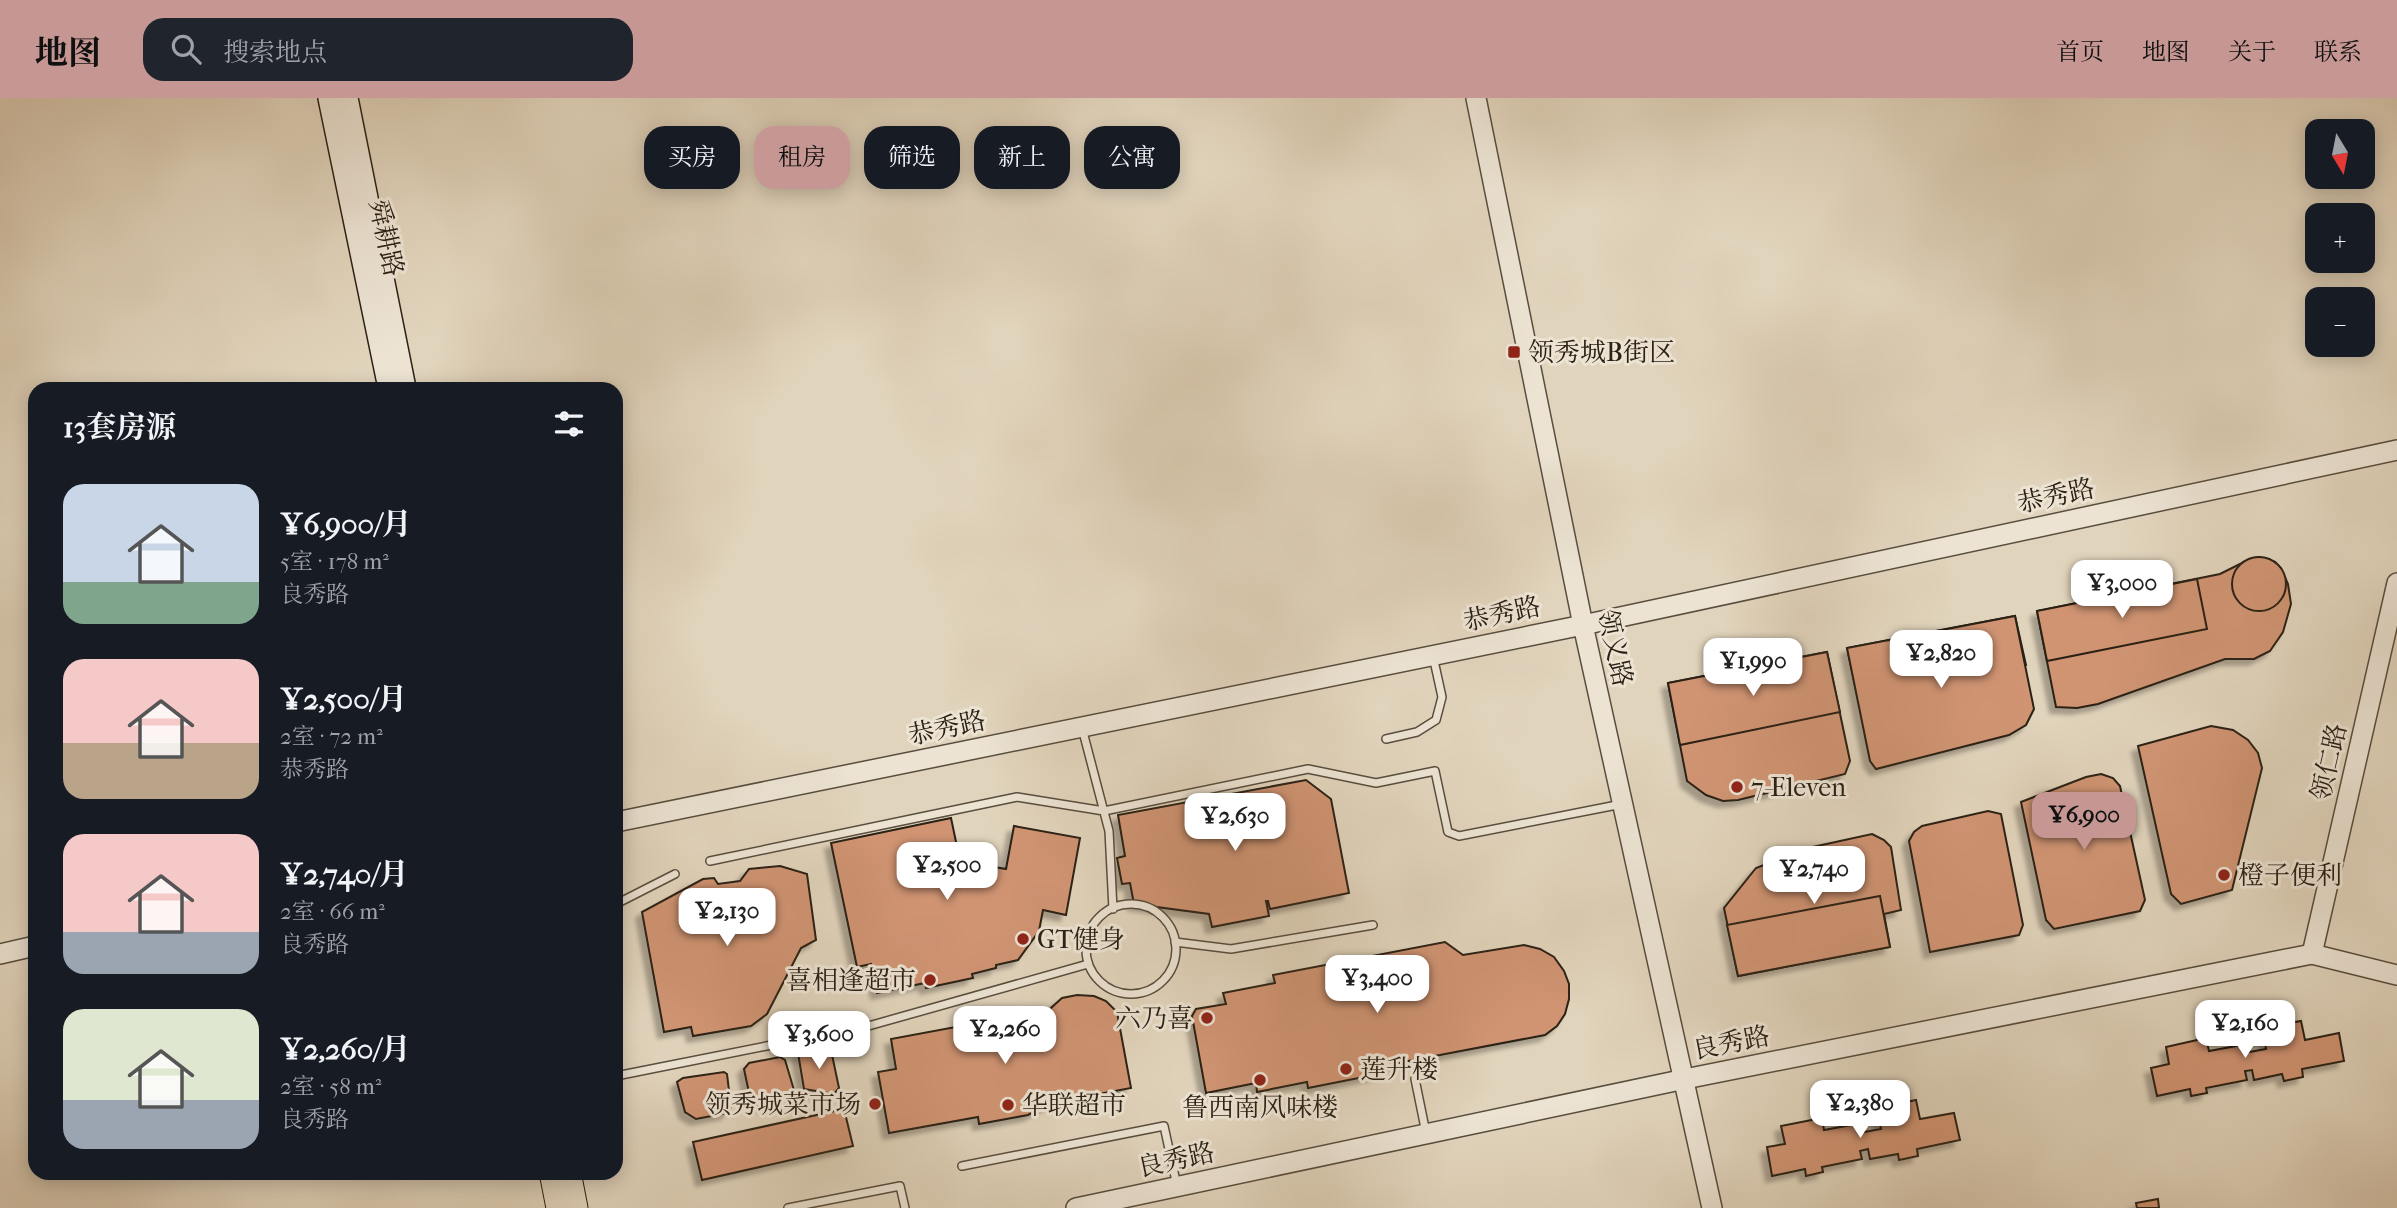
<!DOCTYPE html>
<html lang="zh">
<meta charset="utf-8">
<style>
:root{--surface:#171b24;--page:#20242c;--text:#f1f3f6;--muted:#9ea1a6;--accent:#c59692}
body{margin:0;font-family:"IM FELL French Canon","Noto Serif SC",serif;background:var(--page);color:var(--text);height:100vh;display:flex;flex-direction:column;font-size:26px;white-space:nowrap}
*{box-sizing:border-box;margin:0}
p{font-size:23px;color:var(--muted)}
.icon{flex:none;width:38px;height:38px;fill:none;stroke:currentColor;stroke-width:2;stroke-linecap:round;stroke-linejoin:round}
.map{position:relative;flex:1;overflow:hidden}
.details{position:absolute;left:28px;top:284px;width:595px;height:798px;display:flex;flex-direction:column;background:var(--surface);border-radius:21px;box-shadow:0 4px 18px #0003}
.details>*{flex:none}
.guide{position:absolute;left:644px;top:28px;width:665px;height:63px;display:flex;gap:14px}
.needle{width:46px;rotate:170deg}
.controls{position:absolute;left:2305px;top:21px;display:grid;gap:14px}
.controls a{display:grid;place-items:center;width:70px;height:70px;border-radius:14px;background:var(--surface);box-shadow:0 4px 18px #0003;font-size:35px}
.price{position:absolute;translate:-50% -60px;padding:0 16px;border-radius:14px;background:#fff;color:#222;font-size:23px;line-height:46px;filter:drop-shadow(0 2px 4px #0008)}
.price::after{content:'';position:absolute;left:50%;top:42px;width:21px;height:16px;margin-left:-10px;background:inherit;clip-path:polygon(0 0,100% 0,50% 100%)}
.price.active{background:var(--accent);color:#111}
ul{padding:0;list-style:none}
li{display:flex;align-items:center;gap:21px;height:175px;padding:0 35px}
li span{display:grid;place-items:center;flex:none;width:196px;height:140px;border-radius:21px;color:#555}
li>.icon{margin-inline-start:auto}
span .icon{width:84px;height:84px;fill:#fffc;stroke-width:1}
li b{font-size:30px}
h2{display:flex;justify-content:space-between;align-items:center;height:84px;padding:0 35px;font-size:30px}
.tag{padding:0 24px;border-radius:21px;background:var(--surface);box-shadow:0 4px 18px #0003;font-size:24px;line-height:63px}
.tag.active{background:var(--accent);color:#111}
header{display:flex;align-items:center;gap:42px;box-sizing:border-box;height:98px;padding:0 35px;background:var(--accent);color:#111}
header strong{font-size:33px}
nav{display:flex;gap:38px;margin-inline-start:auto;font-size:24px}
.search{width:490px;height:63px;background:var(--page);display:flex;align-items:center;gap:18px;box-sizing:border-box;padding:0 24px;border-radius:21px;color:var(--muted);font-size:26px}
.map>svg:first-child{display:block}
.building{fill:#d09473;stroke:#2b2014;stroke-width:2;filter:url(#shadow)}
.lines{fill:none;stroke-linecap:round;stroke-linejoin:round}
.service-casing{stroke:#584d3e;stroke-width:10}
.tertiary-casing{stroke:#584d3e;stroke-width:22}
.secondary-casing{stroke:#2b2014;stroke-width:24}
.primary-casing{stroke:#2b2014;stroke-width:25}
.service{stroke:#ece3d3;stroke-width:7}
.tertiary{stroke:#ece3d3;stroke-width:19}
.secondary{stroke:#ece3d3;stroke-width:21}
.primary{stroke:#e1d4bc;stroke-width:23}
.poi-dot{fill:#8f2418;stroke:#ece3d3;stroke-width:2.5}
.labels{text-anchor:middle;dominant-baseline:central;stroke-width:6;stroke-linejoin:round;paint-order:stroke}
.street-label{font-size:26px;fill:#2b2014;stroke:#ece3d3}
.poi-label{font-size:26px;fill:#2b2014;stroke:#ece3d3;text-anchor:start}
</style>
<header>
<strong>地图</strong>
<div class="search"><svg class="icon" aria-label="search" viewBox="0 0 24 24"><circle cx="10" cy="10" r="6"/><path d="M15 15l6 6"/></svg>搜索地点</div>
<nav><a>首页</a><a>地图</a><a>关于</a><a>联系</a></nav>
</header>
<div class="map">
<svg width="2397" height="1110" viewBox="0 0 2397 1110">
<defs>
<filter id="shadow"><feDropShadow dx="-6" dy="6" stdDeviation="2" flood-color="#0004"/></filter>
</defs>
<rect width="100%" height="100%" fill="#e1d4bc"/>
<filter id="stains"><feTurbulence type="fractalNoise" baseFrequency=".00286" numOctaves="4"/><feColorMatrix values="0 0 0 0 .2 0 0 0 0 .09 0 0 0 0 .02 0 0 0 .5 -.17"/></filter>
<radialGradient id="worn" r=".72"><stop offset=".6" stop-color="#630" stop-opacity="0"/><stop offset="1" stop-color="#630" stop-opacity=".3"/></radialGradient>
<g class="building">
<path d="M 2259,459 L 2275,464 L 2281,470 L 2288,486 L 2291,506 L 2283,534 L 2270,553 L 2254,561 L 2225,561 L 2098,606 L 2077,610 L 2056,609 L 2037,513 L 2220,476 L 2250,461 Z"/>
<circle cx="2259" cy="486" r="27"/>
<path d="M 2197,481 L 2207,531 L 2047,563 L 2037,513 Z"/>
<path d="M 2015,518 L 2026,567 L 1858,601 L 1847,550 Z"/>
<path d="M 2015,518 L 2034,611 L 2026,627 L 2009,637 L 1876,671 L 1870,663 L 1847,550 Z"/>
<path d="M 1827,554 L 1850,663 L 1845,676 L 1738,702 L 1723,703 L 1706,697 L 1687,683 L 1668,585 Z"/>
<path d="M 1827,554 L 1840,614 L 1680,647 L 1668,585 Z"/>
<path d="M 2211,628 L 2233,632 L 2248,642 L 2258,655 L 2262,670 L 2232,792 L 2181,806 L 2171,796 L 2138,648 Z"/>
<path d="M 2101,676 L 2113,680 L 2120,688 L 2145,802 L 2140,813 L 2054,831 L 2046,822 L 2021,704 L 2086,679 Z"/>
<path d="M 1306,682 L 1331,701 L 1349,795 L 1270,811 L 1268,803 L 1266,803 L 1269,818 L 1212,829 L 1209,816 L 1134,806 L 1130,785 L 1122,786 L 1117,760 L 1125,758 L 1118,717 Z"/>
<path d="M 1988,713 L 2001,716 L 2023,827 L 2019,837 L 1930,854 L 1909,743 L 1914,734 L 1922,728 Z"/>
<path d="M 951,720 L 960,763 L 1006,771 L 1014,728 L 1080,740 L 1066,817 L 1043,812 L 1039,833 L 1018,862 L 996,867 L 996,870 L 972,876 L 973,880 L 926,890 L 925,885 L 877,895 L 871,866 L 857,869 L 831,745 Z"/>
<path d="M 1872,736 L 1884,742 L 1891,749 L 1901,812 L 1884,816 L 1890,849 L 1738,878 L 1724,810 L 1756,770 L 1808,750 Z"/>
<path d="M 780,768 L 807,776 L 816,842 L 801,850 L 767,916 L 751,928 L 693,938 L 691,929 L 664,934 L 642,814 L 703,781 L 714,780 L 718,786 L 740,783 L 749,771 Z"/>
<path d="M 1880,798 L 1890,849 L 1738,878 L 1727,827 Z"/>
<path d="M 1445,844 L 1463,857 L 1524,847 L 1540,851 L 1554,859 L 1564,873 L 1569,886 L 1569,901 L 1565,916 L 1557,928 L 1545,937 L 1382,968 L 1384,975 L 1308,990 L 1307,984 L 1257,994 L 1256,985 L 1206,995 L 1192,918 L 1196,911 L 1226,906 L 1223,895 L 1275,885 L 1273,877 Z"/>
<path d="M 1077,897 L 1094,898 L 1106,903 L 1117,914 L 1131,990 L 1051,1005 L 1028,1017 L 979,1026 L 978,1019 L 889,1035 L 878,974 L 896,971 L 891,941 L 1020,917 L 1043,924 L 1051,910 L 1062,900 Z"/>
<path d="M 2301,923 L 2305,942 L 2339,935 L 2344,963 L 2302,971 L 2303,979 L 2284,983 L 2282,976 L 2254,982 L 2252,972 L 2245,973 L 2247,982 L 2206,990 L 2207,995 L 2191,998 L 2190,991 L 2157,998 L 2151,970 L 2169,966 L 2166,949 L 2206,940 L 2209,953 L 2247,946 L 2249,954 L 2266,951 L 2262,930 Z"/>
<path d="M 826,949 L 831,952 L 839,990 L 834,996 L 804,991 L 798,955 Z"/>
<path d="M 780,959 L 785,962 L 794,992 L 789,1000 L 752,1009 L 744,971 L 749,965 Z"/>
<path d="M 724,974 L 727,976 L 731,1009 L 727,1015 L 696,1021 L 685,1014 L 677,984 L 683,980 Z"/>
<path d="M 1916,1002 L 1920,1021 L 1954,1015 L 1960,1042 L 1917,1051 L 1918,1058 L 1899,1062 L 1898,1056 L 1870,1061 L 1868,1051 L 1860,1053 L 1862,1061 L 1822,1069 L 1823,1074 L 1806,1078 L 1805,1071 L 1772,1078 L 1767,1049 L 1785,1046 L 1781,1028 L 1822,1020 L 1824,1032 L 1862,1025 L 1864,1034 L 1881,1031 L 1877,1010 Z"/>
<path d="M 844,1011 L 853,1048 L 702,1082 L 693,1044 Z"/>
<path d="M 2158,1101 L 2159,1110 L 2137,1110 L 2136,1105 Z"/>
</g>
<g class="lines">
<defs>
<g id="service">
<path d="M 1082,630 L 1109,733 L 1113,811"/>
<path d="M 1386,641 L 1417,634 L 1436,622 L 1442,599 L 1433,558"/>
<path d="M 710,763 L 1017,699 L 1104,713 L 1308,671 L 1376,685 L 1435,673 L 1448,734 L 1459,738 L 1622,706"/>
<path d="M 616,806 L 675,776"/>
<circle cx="1131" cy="851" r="45"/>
<path d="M 1175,844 L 1231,851 L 1373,827"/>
<path d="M 616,978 L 872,927 L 1088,866"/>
<path d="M 1415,981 L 1426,1035"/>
<path d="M 962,1068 L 1164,1028 L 1177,1088"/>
<path d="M 788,1110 L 900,1088 L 905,1110"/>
</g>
<g id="tertiary">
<path d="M 1476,0 L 1583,527 L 1712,1110"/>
<path d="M 616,724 L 1583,527 L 2397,352"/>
<path d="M 0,856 L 35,848"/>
<path d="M 2312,856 L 2397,485"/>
<path d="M 1076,1110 L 1685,981 L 2312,856 L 2397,877"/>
</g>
<g id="secondary">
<path d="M 329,0 L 389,290"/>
<path d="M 347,0 L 405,290"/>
</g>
<g id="primary">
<path d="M 551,1074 L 558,1110"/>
<path d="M 569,1074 L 576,1110"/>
</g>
</defs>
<use href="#service" class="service-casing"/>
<use href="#tertiary" class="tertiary-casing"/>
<use href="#secondary" class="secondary-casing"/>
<use href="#primary" class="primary-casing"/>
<use href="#service" class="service"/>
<use href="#tertiary" class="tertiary"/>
<use href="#secondary" class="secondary"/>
<use href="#primary" class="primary"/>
</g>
<g class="poi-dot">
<rect x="1507" y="247" width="14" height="14" rx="3.5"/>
<circle cx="1737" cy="689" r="7"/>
<circle cx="2224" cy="777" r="7"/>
<circle cx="1023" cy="841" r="7"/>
<circle cx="930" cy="882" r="7"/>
<circle cx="1207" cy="920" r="7"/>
<circle cx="1346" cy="971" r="7"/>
<circle cx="1260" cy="982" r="7"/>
<circle cx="875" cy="1006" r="7"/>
<circle cx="1008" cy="1007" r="7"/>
</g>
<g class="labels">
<g class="street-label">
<text transform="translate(386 140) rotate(78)">舜耕路</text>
<text transform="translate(2056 398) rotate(-12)">恭秀路</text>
<text transform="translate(1502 516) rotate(-12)">恭秀路</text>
<text transform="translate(1615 550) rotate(78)">领义路</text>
<text transform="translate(947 630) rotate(-12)">恭秀路</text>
<text transform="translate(2329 664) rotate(-77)">领仁路</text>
<text transform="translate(1731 945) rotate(-11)">良秀路</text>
<text transform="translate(1176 1062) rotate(-12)">良秀路</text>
</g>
<g class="poi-label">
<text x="1528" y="254">领秀城B街区</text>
<text x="1751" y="689">7-Eleven</text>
<text x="2238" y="777">橙子便利</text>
<text x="1037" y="841">GT健身</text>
<text x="916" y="882" text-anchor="end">喜相逢超市</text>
<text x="1193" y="920" text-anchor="end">六乃喜</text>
<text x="1360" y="971">莲升楼</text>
<text x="861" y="1006" text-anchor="end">领秀城菜市场</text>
<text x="1022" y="1007">华联超市</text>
<text x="1260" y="1009" text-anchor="middle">鲁西南风味楼</text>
</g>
</g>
<rect width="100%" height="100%" filter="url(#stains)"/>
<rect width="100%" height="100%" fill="url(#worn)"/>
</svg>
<div class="controls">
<a><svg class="needle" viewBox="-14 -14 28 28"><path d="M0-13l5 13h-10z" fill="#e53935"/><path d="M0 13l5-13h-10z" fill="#9ea1a6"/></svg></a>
<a>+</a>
<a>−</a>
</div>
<b class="price" style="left:2122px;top:522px">¥3,000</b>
<b class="price" style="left:1941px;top:592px">¥2,820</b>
<b class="price" style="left:1753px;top:600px">¥1,990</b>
<b class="price active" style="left:2084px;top:754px">¥6,900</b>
<b class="price" style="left:1235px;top:755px">¥2,630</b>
<b class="price" style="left:947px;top:804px">¥2,500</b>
<b class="price" style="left:1814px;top:808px">¥2,740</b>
<b class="price" style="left:727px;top:850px">¥2,130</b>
<b class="price" style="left:1377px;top:917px">¥3,400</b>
<b class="price" style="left:2245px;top:962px">¥2,160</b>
<b class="price" style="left:1005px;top:968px">¥2,260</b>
<b class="price" style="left:819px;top:973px">¥3,600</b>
<b class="price" style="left:1860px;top:1042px">¥2,380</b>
<div class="guide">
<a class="tag">买房</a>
<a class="tag active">租房</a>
<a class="tag">筛选</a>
<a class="tag">新上</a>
<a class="tag">公寓</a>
</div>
<section class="details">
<h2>13套房源<svg class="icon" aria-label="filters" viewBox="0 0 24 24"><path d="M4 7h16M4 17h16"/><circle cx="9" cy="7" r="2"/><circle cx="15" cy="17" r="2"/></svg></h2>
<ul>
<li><span style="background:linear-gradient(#c9d6e8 70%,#7fa58c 0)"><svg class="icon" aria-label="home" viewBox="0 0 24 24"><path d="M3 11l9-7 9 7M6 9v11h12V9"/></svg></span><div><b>¥6,900/月</b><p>5室 · 178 m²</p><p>良秀路</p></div></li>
<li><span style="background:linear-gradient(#f6c9c9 60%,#b9a48a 0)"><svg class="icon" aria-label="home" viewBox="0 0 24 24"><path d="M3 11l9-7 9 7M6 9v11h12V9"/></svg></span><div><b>¥2,500/月</b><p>2室 · 72 m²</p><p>恭秀路</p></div></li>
<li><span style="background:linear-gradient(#f6c9c9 70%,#9aa5b1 0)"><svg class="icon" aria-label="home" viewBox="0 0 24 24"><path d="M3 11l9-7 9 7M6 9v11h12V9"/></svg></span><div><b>¥2,740/月</b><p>2室 · 66 m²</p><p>良秀路</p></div></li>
<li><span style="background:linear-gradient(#dfe7d0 65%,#9aa5b1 0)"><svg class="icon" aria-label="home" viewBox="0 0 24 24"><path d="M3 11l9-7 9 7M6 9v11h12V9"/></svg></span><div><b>¥2,260/月</b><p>2室 · 58 m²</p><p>良秀路</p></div></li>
</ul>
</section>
</div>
